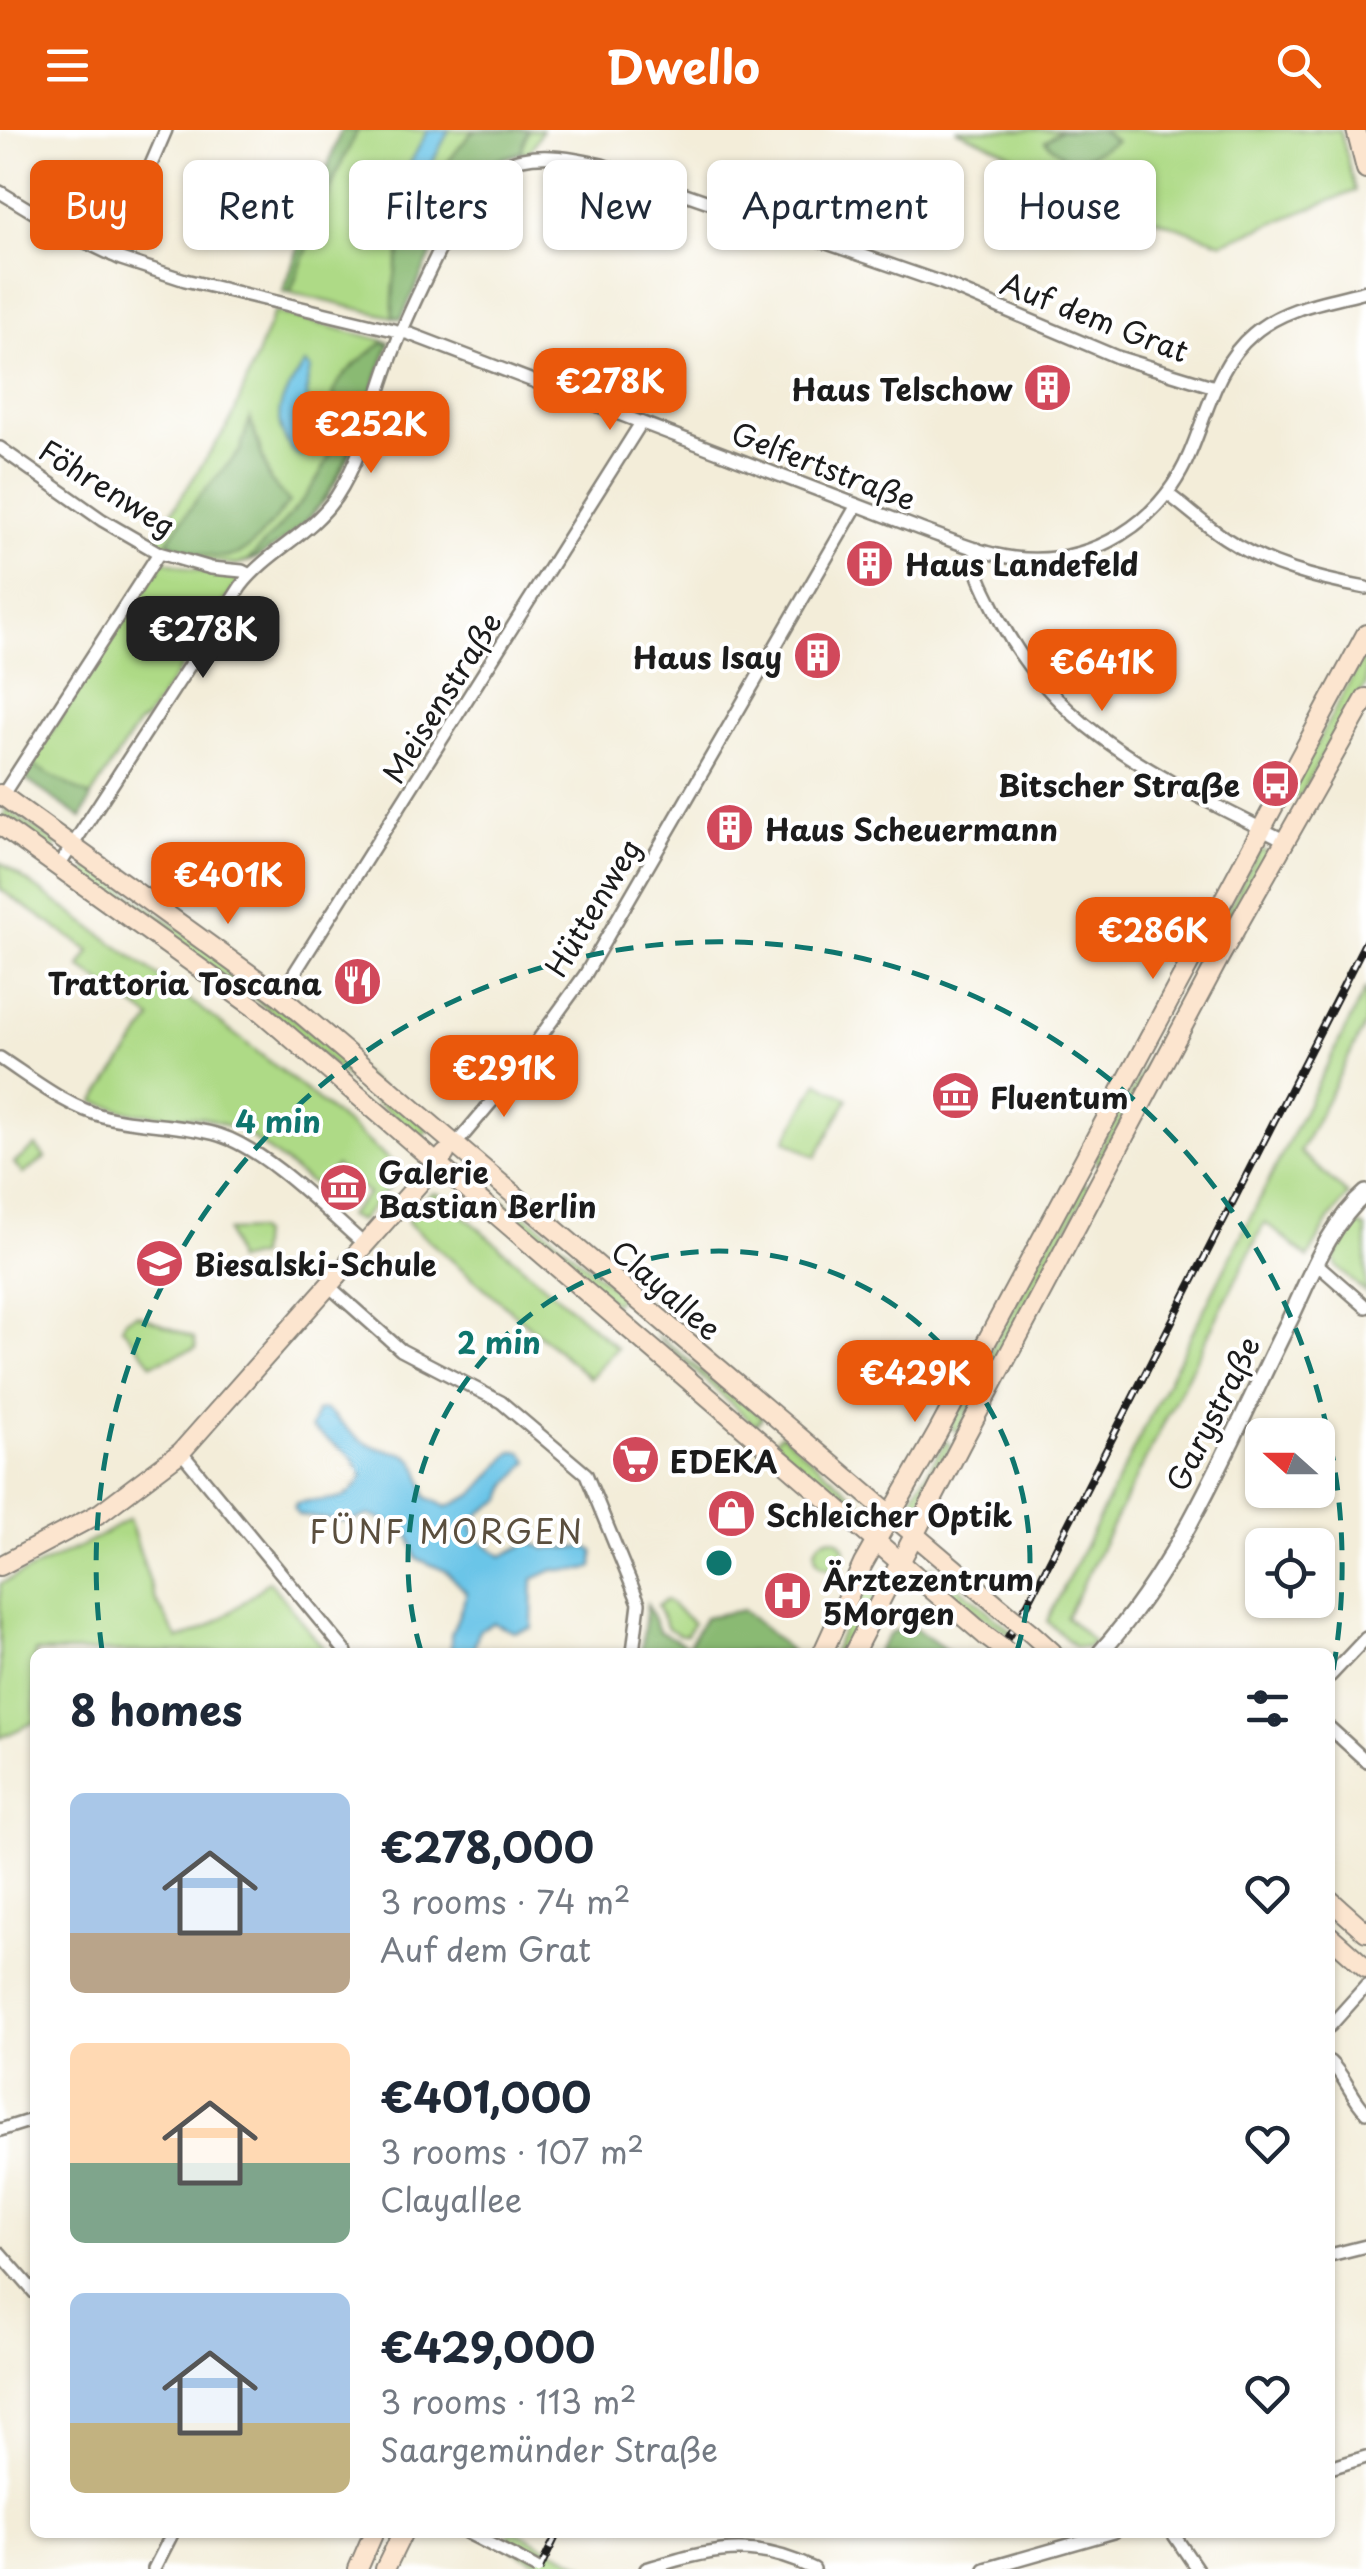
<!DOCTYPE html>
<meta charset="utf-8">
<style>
:root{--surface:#fff;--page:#f2f2f3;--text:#1f2937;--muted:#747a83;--accent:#ea580c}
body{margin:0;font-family:"Playpen Sans",sans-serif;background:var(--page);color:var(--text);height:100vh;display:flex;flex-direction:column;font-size:38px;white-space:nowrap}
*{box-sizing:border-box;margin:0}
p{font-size:32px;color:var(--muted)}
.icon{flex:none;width:55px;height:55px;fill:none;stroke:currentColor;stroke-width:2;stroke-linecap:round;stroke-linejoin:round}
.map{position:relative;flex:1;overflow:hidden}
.panel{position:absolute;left:30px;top:1518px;width:1305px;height:890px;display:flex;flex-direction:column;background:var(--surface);border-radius:15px;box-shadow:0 2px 8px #0004}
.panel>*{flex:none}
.banner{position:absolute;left:30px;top:30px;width:1308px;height:90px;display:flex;gap:20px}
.needle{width:65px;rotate:291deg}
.tools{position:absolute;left:1245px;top:1288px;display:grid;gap:20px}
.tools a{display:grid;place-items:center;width:90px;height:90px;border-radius:15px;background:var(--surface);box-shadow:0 2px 8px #0004;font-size:50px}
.price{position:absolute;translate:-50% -85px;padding:0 22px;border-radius:20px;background:var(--accent);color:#fff;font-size:32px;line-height:65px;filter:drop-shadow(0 2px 5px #0008)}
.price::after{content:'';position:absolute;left:50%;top:60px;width:30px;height:22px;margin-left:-15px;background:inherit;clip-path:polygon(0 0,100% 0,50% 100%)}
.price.active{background:#222;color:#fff}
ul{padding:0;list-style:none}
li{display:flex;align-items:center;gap:30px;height:250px;padding:0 40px}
li span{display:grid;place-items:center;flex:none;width:280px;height:200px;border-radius:15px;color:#555}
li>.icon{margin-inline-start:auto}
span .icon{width:120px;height:120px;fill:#fffc;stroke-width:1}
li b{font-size:42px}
h2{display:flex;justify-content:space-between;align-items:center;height:120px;padding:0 40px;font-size:42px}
.chip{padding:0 35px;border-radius:15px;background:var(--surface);box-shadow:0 2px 8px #0004;font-size:35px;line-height:90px}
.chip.active{background:var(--accent);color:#fff}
header{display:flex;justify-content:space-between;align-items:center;height:130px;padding:0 40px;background:var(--accent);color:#fff;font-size:45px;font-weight:700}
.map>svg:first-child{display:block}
.green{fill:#aeda86;stroke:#657b51;stroke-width:2.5}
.forest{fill:#8aba73;stroke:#536b48;stroke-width:2.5}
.water{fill:#6ac5e8;stroke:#437082;stroke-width:2.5}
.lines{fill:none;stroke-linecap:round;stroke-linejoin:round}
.minor-casing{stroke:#88847a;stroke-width:16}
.tertiary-casing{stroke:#88847a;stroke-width:20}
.secondary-casing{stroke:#88847a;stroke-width:22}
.minor{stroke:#fff;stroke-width:11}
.tertiary{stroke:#fff;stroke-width:15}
.secondary{stroke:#fce5cf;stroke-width:18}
.rail-casing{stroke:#1c1c1c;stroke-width:8}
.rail{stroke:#fff;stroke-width:4;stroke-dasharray:11;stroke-linecap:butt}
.minor-bridge-casing{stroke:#88847a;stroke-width:16;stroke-linecap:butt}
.secondary-bridge-casing{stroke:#88847a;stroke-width:22;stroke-linecap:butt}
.minor-bridge{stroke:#fff;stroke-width:11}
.secondary-bridge{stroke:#fce5cf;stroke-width:18}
.ring{fill:none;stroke:#0f766e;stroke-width:5;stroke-dasharray:18 12}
.labels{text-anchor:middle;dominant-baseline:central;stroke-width:8;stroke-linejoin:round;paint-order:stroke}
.street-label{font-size:30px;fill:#1c1c1c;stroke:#fff}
.poi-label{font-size:30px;font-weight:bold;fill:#1c1c1c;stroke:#fff;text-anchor:start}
.neighbourhood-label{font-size:32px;letter-spacing:2.5px;fill:#5b4f3e;stroke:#fff}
.centre{fill:#0f766e;stroke:#fff;stroke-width:5}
.ring-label{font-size:30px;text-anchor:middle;font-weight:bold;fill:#0f766e;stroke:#fff;stroke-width:8;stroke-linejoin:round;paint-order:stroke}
</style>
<header><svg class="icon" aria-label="menu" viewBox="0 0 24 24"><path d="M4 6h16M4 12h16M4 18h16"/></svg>Dwello<svg class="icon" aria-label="search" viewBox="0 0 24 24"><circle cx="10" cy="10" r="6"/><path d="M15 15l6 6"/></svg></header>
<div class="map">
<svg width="1366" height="2439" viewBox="0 0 1366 2439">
<rect width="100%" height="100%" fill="#fff"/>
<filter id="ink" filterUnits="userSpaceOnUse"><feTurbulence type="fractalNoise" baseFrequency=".01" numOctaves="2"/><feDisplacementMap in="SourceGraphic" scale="20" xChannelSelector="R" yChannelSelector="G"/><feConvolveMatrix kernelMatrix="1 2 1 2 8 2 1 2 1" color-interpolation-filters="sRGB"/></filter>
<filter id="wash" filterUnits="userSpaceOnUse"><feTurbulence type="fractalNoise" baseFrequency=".0048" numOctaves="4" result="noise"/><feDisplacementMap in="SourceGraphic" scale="40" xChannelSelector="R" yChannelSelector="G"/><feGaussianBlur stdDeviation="2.25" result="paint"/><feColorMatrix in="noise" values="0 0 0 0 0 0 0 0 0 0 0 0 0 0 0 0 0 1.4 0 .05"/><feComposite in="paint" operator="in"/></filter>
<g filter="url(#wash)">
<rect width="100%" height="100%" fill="#f3edd9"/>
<g class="green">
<path d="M 341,0 L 542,0 L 530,21 L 494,31 L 460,63 L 401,189 L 283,161 Z"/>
<path d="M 956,0 L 1340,0 L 1355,61 L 1222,113 L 1078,61 L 999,18 Z"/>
<path d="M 274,182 L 390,212 L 350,326 L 327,368 L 311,386 L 257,428 L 237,435 L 194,428 L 152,412 L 232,289 Z"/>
<path d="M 163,430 L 191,439 L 237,448 L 239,451 L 146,589 L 138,594 L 84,677 L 82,688 L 22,647 Z"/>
<path d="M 1366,521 L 1366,555 L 1337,598 L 1299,668 L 1290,664 Z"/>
<path d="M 6,679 L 58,714 L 53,721 L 3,690 Z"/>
<path d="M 1260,719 L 1269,724 L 1216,823 L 1207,819 Z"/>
<path d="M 0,732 C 139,830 270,927 399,1038 L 400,1045 L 360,1091 L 347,1086 L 368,1064 L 336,1036 L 320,1054 L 309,1052 L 245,1002 L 205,988 L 135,983 L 94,972 L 152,889 L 80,837 L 90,821 L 0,759 Z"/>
<path d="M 91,735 L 222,829 L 429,999 L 420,1009 L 258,871 L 83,746 Z"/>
<path d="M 1191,851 L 1198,854 L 1098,1035 L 1094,1029 Z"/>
<path d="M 1366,858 L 1366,893 L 1300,1022 L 1348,1065 L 1329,1090 L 1308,1128 L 1265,1092 L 1066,1487 L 1094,1512 L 1087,1518 L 1075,1517 L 1047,1491 Z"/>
<path d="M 818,952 L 848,969 L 816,1027 L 786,1010 Z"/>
<path d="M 36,1016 L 45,1028 L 23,1044 L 14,1033 Z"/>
<path d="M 467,1040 L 515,1081 L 536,1092 L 621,1165 L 614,1174 L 464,1045 Z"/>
<path d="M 1085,1054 L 1089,1057 L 958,1301 L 954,1301 L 951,1295 L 1079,1056 Z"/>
<path d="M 431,1063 L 439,1064 L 617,1218 L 590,1248 L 407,1092 Z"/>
<path d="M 1359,1094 L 1366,1098 L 1366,1163 L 1337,1137 L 1334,1128 L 1353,1097 Z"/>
<path d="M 256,1100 L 260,1104 L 258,1126 L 236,1131 L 227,1101 Z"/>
<path d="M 137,1184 L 194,1208 L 196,1218 L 152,1234 L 122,1197 L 125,1190 Z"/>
<path d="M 657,1207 L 662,1208 L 724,1260 L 732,1261 L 763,1287 L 755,1295 Z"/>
<path d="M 781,1303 L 864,1375 L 858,1384 L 774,1312 Z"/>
<path d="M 946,1311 L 951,1314 L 950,1318 L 919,1374 L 912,1368 Z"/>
<path d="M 129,1389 L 156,1471 L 178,1509 C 215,1498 240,1475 269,1451 L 325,1520 L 322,1522 L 35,1522 L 35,1592 L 0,1608 L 0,1454 L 90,1412 Z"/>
<circle cx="830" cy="1423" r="15"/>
<path d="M 933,1435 L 1015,1504 L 1013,1507 L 960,1472 L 927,1444 Z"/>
<path d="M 867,1445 L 882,1458 L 846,1522 L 833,1522 Z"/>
<path d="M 666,1470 L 693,1493 L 687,1504 L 680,1505 L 668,1498 L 657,1476 Z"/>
<path d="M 510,2403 L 518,2403 L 591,2439 L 551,2439 L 509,2417 Z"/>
</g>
<g class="forest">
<path d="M 341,0 L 358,0 L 339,38 L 290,163 L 283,161 Z"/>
<path d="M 479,0 L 528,0 L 521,22 L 494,31 L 460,63 L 401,189 L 393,187 C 390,107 423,61 472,2 Z"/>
<path d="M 1061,0 L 1100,0 L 1116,11 L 1073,34 L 1045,11 Z"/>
<path d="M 383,212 L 389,214 C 357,298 340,393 247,432 C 278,398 314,365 331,322 C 338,302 333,288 333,269 C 334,245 367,226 383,212 Z"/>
<path d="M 250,288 L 270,350 L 289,372 C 243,428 240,441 167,412 L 197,369 L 240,321 Z"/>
<path d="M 30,634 L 91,667 L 82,688 L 22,647 Z"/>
<path d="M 647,1474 L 659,1501 L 688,1516 L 705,1487 L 743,1480 L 792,1522 L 641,1522 Z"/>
<path d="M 913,1497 L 949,1522 L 876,1522 L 891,1502 Z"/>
</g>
<g class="water">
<path d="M 428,0 L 449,0 L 420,56 L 409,59 L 404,45 Z"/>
<path d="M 305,234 L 311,239 C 300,263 315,289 313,315 L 302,326 C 293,323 290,318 285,309 C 269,279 289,258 305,234 Z"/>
<path d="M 324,1279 C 338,1287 347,1301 361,1310 C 398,1333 415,1304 426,1367 L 447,1377 L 473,1365 L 512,1322 L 522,1322 L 529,1331 L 508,1355 L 503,1369 L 479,1384 L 473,1398 L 476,1407 L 502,1426 L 530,1412 L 546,1419 L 586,1417 L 594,1421 L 593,1437 L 586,1440 L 553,1440 L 533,1449 L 532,1498 L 514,1502 L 493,1493 L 479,1500 L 473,1522 L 451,1522 L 451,1505 L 467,1463 L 446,1441 L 416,1428 L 407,1398 L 369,1385 L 347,1392 L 299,1385 L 294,1379 L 296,1373 C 328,1365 342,1381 363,1346 L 351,1326 L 311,1298 L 317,1281 Z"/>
</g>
</g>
<g filter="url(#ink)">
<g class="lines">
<defs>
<g id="minor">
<path d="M 0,62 L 71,105 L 121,129 L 185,150 L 410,204 L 920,399 C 951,410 982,424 1014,428 C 1091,437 1161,393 1190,323 C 1208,281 1217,234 1253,204 C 1284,177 1328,171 1366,161"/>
<path d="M 112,125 L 166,0"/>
<path d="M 0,318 L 102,390 L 159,423 L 211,438 L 242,441 L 250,445"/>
<path d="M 1169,365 C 1188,379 1205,395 1225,408 C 1267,436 1317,449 1366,458"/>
<path d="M 977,419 C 973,440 984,457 993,476 C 1052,604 1167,650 1284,710"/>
<path d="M 0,669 L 159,423"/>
<path d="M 59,736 L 241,456 C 268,421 311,404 336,367 C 367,320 376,261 398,210 C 416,165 439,122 460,78 C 497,19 540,21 602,35 L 942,153 L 1117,227 L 1215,257"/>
<path d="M 280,866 L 641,293"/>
<path d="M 0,928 C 32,949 68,978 106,987 C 143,996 183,994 219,1005 C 267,1020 327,1082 365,1115"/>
<path d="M 456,1014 L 504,957 L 585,845 L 857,375"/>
<path d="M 1317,1134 L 1366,1177"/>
<path d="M 330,1157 L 401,1220 L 501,1272 L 586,1344 L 639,1473 L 633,1522"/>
<path d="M 181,1322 L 346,1522"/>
<path d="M 1330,1546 L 1366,1508"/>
<path d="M 1330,1598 L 1366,1631"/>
<path d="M 1330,1896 L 1366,1856"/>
<path d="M 1330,1932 C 1346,1947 1351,1967 1366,1982"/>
<path d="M 0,2000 L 35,1989"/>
<path d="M 0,2123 L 35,2163"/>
<path d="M 1330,2125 L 1366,2116"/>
<path d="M 1330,2338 L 1366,2327"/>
<path d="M 466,2402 L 517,2428"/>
<path d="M 1172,2402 L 1197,2439"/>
<path d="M 154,2439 L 173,2402"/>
<path d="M 646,2439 C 709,2420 752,2408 814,2439"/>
<path d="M 985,2439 L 1114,2402"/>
</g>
<path id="tertiary" d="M 1101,1522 C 1185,1428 1232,1305 1288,1193 C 1309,1150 1328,1095 1366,1063"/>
<g id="secondary">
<path d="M 1356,0 L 1366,39"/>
<path d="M 0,664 L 280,866 L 1002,1479"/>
<path d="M 0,695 L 261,882 L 987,1507"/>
<path d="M 0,1436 L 100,1383 L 181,1322 L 445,1024"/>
<path d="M 1031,1503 L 1052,1522"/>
<path d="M 823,1522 L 863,1434 L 938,1302 L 1366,504"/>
<path d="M 854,1522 L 961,1314 L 1219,828 L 1366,568"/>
<path d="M 1330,1770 L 1366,1802"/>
<path d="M 1330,1806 L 1366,1838"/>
<path d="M 358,2439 L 374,2402"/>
<path d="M 385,2439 L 403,2402"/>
</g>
</defs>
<use href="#minor" class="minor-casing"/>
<use href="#tertiary" class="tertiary-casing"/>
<use href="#secondary" class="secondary-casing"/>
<use href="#minor" class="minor"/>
<use href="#tertiary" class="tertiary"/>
<use href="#secondary" class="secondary"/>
<defs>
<g id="rail">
<path d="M 999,1522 L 1028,1473 L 1366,811"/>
<path d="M 540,2439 L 558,2402"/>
</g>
</defs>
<use href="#rail" class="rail-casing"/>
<use href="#rail" class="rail"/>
<defs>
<path id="minor-bridge" d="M 517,2428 L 537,2439"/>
<g id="secondary-bridge">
<path d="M 1002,1479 L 1031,1503"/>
<path d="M 987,1507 L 1007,1522"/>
</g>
</defs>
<use href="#minor-bridge" class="minor-bridge-casing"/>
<use href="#secondary-bridge" class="secondary-bridge-casing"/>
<use href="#minor-bridge" class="minor-bridge"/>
<use href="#secondary-bridge" class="secondary-bridge"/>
</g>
</g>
<g class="ring">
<path d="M421 1521A311 311 0 1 1 1017 1521"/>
<path d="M102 1520A623 623 0 1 1 1331 1552"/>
</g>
<defs>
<symbol id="building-disc" viewBox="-11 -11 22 22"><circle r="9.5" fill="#d1495b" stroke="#fff"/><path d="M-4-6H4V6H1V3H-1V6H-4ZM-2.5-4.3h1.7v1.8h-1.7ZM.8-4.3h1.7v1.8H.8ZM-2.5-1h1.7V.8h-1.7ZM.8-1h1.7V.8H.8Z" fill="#fff"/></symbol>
<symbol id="bus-disc" viewBox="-11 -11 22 22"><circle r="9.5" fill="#d1495b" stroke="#fff"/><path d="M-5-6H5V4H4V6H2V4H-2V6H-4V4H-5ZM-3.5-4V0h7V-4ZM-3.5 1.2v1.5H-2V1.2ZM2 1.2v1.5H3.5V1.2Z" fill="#fff"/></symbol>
<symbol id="restaurant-disc" viewBox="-11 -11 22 22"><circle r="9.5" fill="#d1495b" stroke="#fff"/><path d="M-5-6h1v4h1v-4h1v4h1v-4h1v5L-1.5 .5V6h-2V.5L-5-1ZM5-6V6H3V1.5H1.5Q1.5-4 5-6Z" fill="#fff"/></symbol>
<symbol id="museum-disc" viewBox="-11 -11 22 22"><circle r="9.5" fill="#d1495b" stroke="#fff"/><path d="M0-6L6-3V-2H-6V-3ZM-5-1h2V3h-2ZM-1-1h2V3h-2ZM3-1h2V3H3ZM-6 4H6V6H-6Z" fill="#fff"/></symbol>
<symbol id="school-disc" viewBox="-11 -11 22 22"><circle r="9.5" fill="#d1495b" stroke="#fff"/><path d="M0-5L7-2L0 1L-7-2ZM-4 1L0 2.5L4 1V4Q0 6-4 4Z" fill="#fff"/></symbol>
<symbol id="supermarket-disc" viewBox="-11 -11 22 22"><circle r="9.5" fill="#d1495b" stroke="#fff"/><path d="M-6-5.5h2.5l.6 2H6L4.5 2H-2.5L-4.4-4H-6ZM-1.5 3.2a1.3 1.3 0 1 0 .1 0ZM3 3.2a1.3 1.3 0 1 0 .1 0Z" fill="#fff"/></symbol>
<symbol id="shop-disc" viewBox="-11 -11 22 22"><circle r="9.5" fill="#d1495b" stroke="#fff"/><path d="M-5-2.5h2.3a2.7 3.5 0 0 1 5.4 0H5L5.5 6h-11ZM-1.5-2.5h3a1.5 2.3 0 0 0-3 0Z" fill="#fff"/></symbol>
<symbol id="hospital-disc" viewBox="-11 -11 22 22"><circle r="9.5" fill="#d1495b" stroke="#fff"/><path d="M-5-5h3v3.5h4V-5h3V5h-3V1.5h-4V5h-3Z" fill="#fff"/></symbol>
</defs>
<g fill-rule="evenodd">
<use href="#building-disc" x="1020" y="230" width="55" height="55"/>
<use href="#building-disc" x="842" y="406" width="55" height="55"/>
<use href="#building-disc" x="790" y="498" width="55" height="55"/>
<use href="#bus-disc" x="1248" y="626" width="55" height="55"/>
<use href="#building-disc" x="702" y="670" width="55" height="55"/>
<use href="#restaurant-disc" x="330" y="824" width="55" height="55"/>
<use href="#museum-disc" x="928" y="938" width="55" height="55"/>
<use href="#museum-disc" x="316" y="1030" width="55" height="55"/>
<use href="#school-disc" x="132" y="1106" width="55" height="55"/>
<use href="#supermarket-disc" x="608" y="1302" width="55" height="55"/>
<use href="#shop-disc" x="704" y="1356" width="55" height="55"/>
<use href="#hospital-disc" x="760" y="1438" width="55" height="55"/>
</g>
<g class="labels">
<g class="street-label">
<text transform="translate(1095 186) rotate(21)">Auf dem Grat</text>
<text transform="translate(824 335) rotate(21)">Gelfertstraße</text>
<text transform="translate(108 357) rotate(32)">Föhrenweg</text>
<text transform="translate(441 567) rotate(-58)">Meisenstraße</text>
<text transform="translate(592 777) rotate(-59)">Hüttenweg</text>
<text transform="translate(667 1159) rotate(41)">Clayallee</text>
<text transform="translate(1212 1283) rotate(-63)">Garystraße</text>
</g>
<g class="poi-label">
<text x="1013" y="258" text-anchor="end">Haus Telschow</text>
<text x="905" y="433">Haus Landefeld</text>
<text x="782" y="526" text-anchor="end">Haus Isay</text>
<text x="1240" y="654" text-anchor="end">Bitscher Straße</text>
<text x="765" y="698">Haus Scheuermann</text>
<text x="322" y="852" text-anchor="end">Trattoria Toscana</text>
<text x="990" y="966">Fluentum</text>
<text x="378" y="1041">Galerie<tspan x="378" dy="34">Bastian Berlin</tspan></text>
<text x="194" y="1133">Biesalski-Schule</text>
<text x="670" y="1330">EDEKA</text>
<text x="766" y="1384">Schleicher Optik</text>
<text x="823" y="1448">Ärztezentrum<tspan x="823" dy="34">5Morgen</tspan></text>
</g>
<g class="neighbourhood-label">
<text x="447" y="1401">FÜNF MORGEN</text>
</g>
</g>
<circle cx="719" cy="1433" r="15" class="centre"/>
<g class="ring-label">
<text x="278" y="1003">4 min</text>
<text x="499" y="1224">2 min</text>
</g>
</svg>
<div class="tools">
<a><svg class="needle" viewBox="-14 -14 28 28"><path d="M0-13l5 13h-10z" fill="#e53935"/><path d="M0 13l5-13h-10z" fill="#747a83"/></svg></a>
<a><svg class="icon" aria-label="locate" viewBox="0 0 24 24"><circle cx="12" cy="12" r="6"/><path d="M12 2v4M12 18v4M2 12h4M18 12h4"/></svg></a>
</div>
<b class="price" style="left:610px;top:303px">€278K</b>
<b class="price" style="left:371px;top:346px">€252K</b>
<b class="price active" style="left:203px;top:551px">€278K</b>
<b class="price" style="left:1102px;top:584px">€641K</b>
<b class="price" style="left:228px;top:797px">€401K</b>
<b class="price" style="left:1153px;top:852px">€286K</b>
<b class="price" style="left:504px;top:990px">€291K</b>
<b class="price" style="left:915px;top:1295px">€429K</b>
<div class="banner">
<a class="chip active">Buy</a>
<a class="chip">Rent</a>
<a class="chip">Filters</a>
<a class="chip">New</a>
<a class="chip">Apartment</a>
<a class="chip">House</a>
</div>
<section class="panel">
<h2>8 homes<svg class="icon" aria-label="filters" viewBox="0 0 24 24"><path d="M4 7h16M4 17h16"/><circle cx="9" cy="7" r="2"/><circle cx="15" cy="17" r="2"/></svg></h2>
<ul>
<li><span style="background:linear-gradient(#a9c7e8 70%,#b9a48a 0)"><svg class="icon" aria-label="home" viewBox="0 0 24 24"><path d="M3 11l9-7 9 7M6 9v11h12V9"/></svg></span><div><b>€278,000</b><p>3 rooms · 74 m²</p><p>Auf dem Grat</p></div><svg class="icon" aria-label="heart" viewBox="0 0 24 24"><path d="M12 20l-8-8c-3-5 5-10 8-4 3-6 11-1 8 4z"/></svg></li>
<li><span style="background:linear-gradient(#ffd9b3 60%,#7fa58c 0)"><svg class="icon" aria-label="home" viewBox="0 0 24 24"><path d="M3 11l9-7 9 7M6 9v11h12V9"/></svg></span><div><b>€401,000</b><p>3 rooms · 107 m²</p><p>Clayallee</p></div><svg class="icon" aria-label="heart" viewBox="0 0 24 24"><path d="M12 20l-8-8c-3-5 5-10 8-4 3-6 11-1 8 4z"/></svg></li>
<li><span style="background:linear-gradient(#a9c7e8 65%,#c2b280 0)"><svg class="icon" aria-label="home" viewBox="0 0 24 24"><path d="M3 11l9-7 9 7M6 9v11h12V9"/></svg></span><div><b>€429,000</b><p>3 rooms · 113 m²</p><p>Saargemünder Straße</p></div><svg class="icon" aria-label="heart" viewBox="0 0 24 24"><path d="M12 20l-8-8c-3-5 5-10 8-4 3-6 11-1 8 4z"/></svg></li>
</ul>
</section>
</div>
